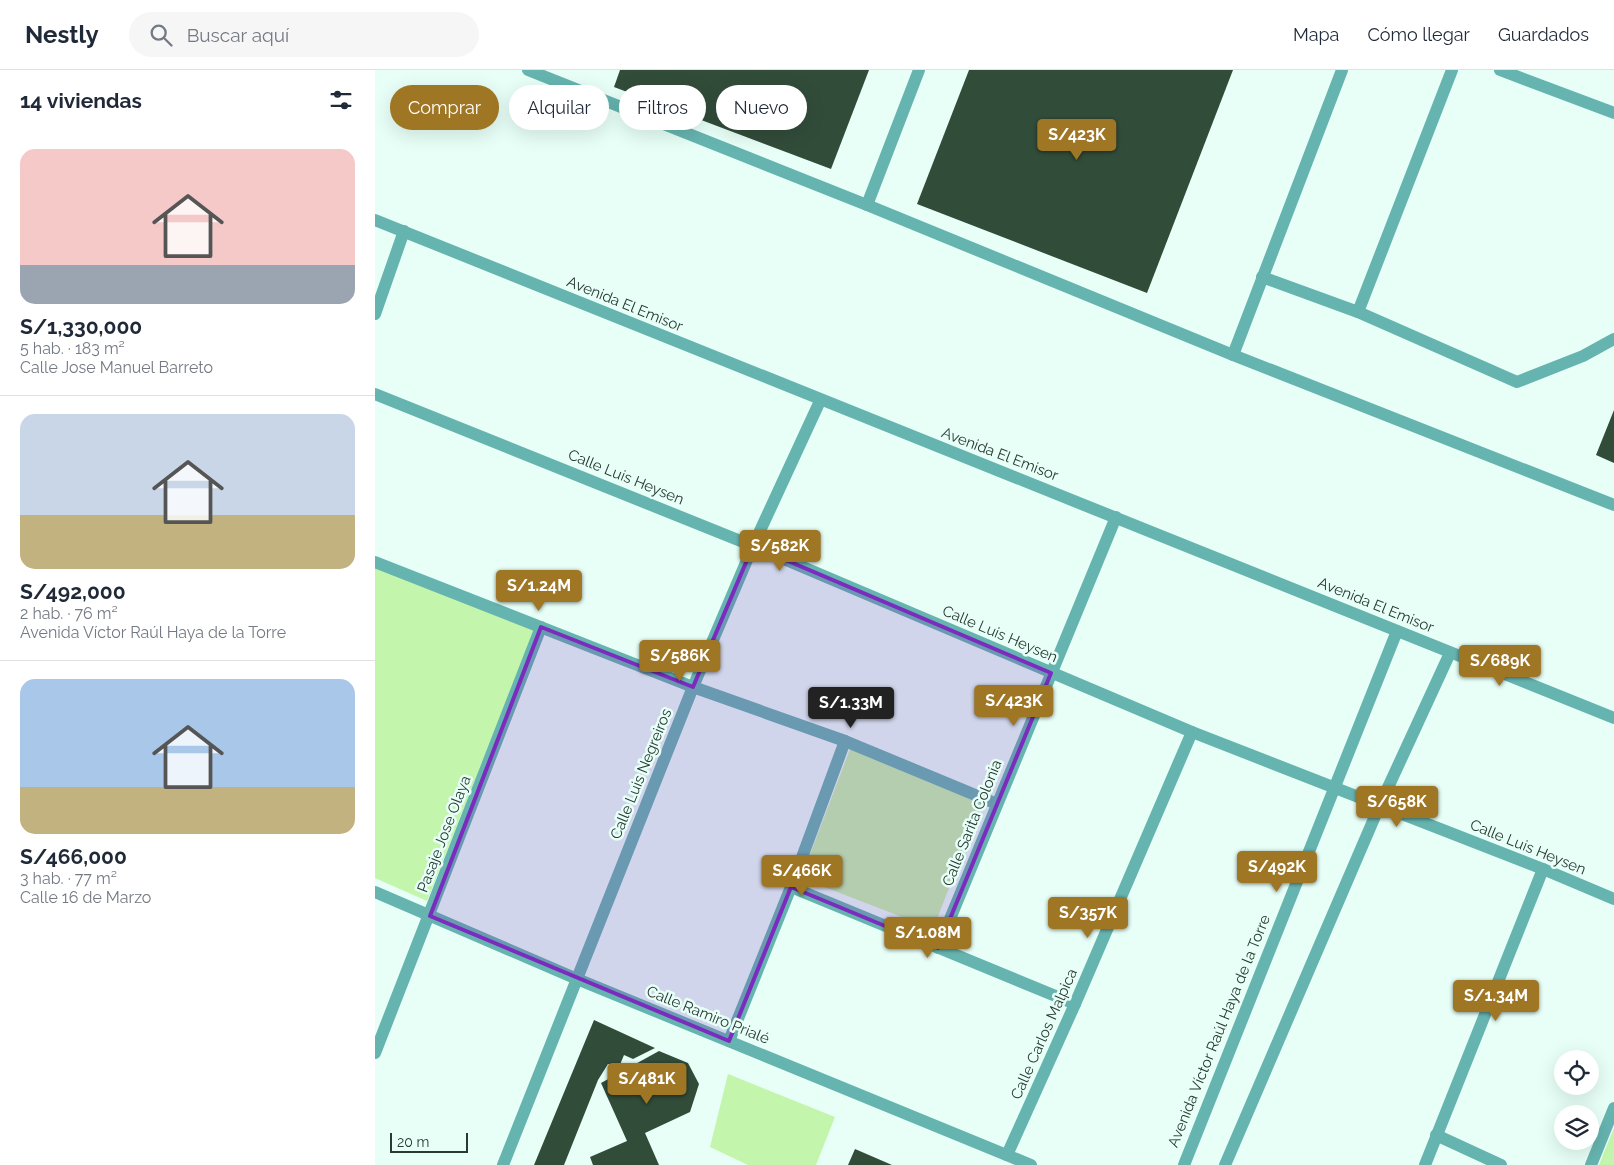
<!DOCTYPE html>
<html lang="es">
<meta charset="utf-8">
<style>
:root{--surface:#fff;--page:#f6f6f7;--text:#1f2937;--muted:#747a83;--line:#e0e1e3;--accent:#9f7624}
body{margin:0;font-family:Raleway,sans-serif;background:var(--page);color:var(--text);height:100vh;display:flex;flex-direction:column;font-size:19px;white-space:nowrap}
*{box-sizing:border-box;margin:0}
p{font-size:16px;color:var(--muted)}
.icon{flex:none;width:28px;height:28px;fill:none;stroke:currentColor;stroke-width:2;stroke-linecap:round;stroke-linejoin:round}
.map{position:relative;flex:1;overflow:hidden}
.drawer{display:flex;flex-direction:column;background:var(--surface);width:375px}
.drawer>*{flex:none}
.top-card{position:absolute;left:15px;top:15px;width:475px;height:45px;display:flex;gap:10px}
.fabs{position:absolute;left:1179px;top:980px;display:grid;gap:10px}
.fabs a{display:grid;place-items:center;width:45px;height:45px;border-radius:50%;background:var(--surface);box-shadow:0 5px 20px #0002;font-size:25px}
.scale{position:absolute;left:15px;bottom:12px;width:78px;box-sizing:border-box;padding-left:5px;border:2px solid #293934;border-top:0;font-size:14px;line-height:18px;white-space:nowrap;color:#293934;-webkit-text-stroke:4px #e7fff7;paint-order:stroke}
.price{position:absolute;translate:-50% -42px;padding:0 11px;border-radius:5px;background:var(--accent);color:#fff;font-size:16px;line-height:32px;filter:drop-shadow(0 1px 2px #0008)}
.price::after{content:'';position:absolute;left:50%;top:30px;width:15px;height:11px;margin-left:-8px;background:inherit;clip-path:polygon(0 0,100% 0,50% 100%)}
.price.on{background:#222;color:#fff}
ul{padding:0;list-style:none}
li{display:grid;align-content:center;gap:10px;height:265px;padding:0 20px}
li+li{border-top:1px solid var(--line)}
li span{display:grid;place-items:center;height:155px;border-radius:15px;color:#555}
li>.icon{margin-inline-start:auto}
span .icon{width:90px;height:90px;fill:#fffc;stroke-width:1}
li b{font-size:21px}
h2{display:flex;justify-content:space-between;align-items:center;height:60px;padding:0 20px;font-size:21px}
.tag{padding:0 18px;border-radius:22px;background:var(--surface);box-shadow:0 5px 20px #0002;font-size:18px;line-height:45px}
.tag.on{background:var(--accent);color:#fff}
header{display:flex;align-items:center;gap:30px;box-sizing:border-box;height:70px;padding:0 25px;background:var(--surface);border-bottom:1px solid var(--line)}
header strong{font-size:24px}
nav{display:flex;gap:28px;margin-inline-start:auto;font-size:18px}
.search{width:350px;height:45px;background:var(--page);display:flex;align-items:center;gap:12px;box-sizing:border-box;padding:0 18px;border-radius:28px;color:var(--muted);font-size:19px}
main{display:flex;flex:1;min-height:0}
.map>svg:first-child{display:block}
.green{fill:#c3f5ac}
.building{fill:#324c3a}
.lines{fill:none;stroke-linecap:round;stroke-linejoin:round}
.service{stroke:#66b4b0;stroke-width:12}
.minor{stroke:#66b4b0;stroke-width:12}
.marked{fill:#7b2cbf;fill-opacity:0.2;stroke:#7b2cbf;stroke-width:4;stroke-linejoin:round}
.labels{text-anchor:middle;dominant-baseline:central;stroke-width:5;stroke-linejoin:round;paint-order:stroke}
.street-label{font-size:15px;fill:#293934;stroke:#e7fff7}
</style>
<header>
<strong>Nestly</strong>
<div class="search"><svg class="icon" aria-label="search" viewBox="0 0 24 24"><circle cx="10" cy="10" r="6"/><path d="M15 15l6 6"/></svg>Buscar aquí</div>
<nav><a>Mapa</a><a>Cómo llegar</a><a>Guardados</a></nav>
</header>
<main>
<section class="drawer">
<h2>14 viviendas<svg class="icon" aria-label="filters" viewBox="0 0 24 24"><path d="M4 7h16M4 17h16"/><circle cx="9" cy="7" r="2"/><circle cx="15" cy="17" r="2"/></svg></h2>
<ul>
<li><span style="background:linear-gradient(#f6c9c9 75%,#9aa5b1 0)"><svg class="icon" aria-label="home" viewBox="0 0 24 24"><path d="M3 11l9-7 9 7M6 9v11h12V9"/></svg></span><div><b>S/1,330,000</b><p>5 hab. · 183 m²</p><p>Calle Jose Manuel Barreto</p></div></li>
<li><span style="background:linear-gradient(#c9d6e8 65%,#c2b280 0)"><svg class="icon" aria-label="home" viewBox="0 0 24 24"><path d="M3 11l9-7 9 7M6 9v11h12V9"/></svg></span><div><b>S/492,000</b><p>2 hab. · 76 m²</p><p>Avenida Víctor Raúl Haya de la Torre</p></div></li>
<li><span style="background:linear-gradient(#a9c7e8 70%,#c2b280 0)"><svg class="icon" aria-label="home" viewBox="0 0 24 24"><path d="M3 11l9-7 9 7M6 9v11h12V9"/></svg></span><div><b>S/466,000</b><p>3 hab. · 77 m²</p><p>Calle 16 de Marzo</p></div></li>
</ul>
</section>
<div class="map">
<svg width="1239" height="1095" viewBox="0 0 1239 1095">
<rect width="100%" height="100%" fill="#e7fff7"/>
<g class="green">
<path d="M 0,495 L 160,558 L 52,831 L 0,808 Z"/>
<path d="M 475,679 L 607,734 L 558,859 L 426,808 Z"/>
<path d="M 353,1004 L 460,1047 L 441,1095 L 373,1095 L 335,1077 Z"/>
<path d="M 1239,1058 L 1239,1095 L 1224,1095 Z"/>
</g>
<g class="building">
<path d="M 245,0 L 494,0 L 456,99 L 239,17 Z"/>
<path d="M 594,0 L 858,0 L 772,223 L 542,134 Z"/>
<path d="M 1239,340 L 1239,393 L 1221,385 Z"/>
<path d="M 219,950 L 280,978 L 258,989 L 249,985 L 244,997 L 233,994 L 223,1010 L 189,1095 L 159,1095 Z"/>
<path d="M 284,981 L 313,993 L 324,1014 L 315,1042 L 270,1063 L 284,1095 L 218,1095 L 215,1087 L 252,1071 L 226,1013 Z"/>
<path d="M 480,1079 L 517,1095 L 473,1095 Z"/>
</g>
<g class="lines">
<g class="service">
<path d="M 153,0 L 492,135 L 858,285 L 1239,435"/>
<path d="M 1077,0 L 983,242 L 1142,312 L 1208,286 L 1239,269"/>
<path d="M 1125,0 L 1239,43"/>
<path d="M 492,135 L 544,0"/>
<path d="M 887,207 L 983,242"/>
<path d="M 858,285 L 967,0"/>
</g>
<g class="minor">
<path d="M 0,150 L 1239,648"/>
<path d="M 0,244 L 29,161"/>
<path d="M 0,324 L 378,476 L 817,662 L 1168,799 L 1239,829"/>
<path d="M 0,492 L 318,617 L 470,671 L 622,734"/>
<path d="M 416,817 L 700,934"/>
<path d="M 0,822 L 202,909 L 656,1095"/>
<path d="M 563,878 L 741,447"/>
<path d="M 354,971 L 416,817 L 470,671"/>
<path d="M 0,983 L 166,557"/>
<path d="M 1061,1065 L 1126,1095"/>
<path d="M 632,1085 L 700,934 L 817,662"/>
<path d="M 128,1095 L 318,617 L 378,476 L 445,331"/>
<path d="M 809,1095 L 1022,561"/>
<path d="M 850,1095 L 1004,737 L 1075,583"/>
<path d="M 1050,1095 L 1168,799"/>
<path d="M 1216,1095 L 1239,1038"/>
</g>
</g>
<path class="marked" d="M 378,476 L 676,603 L 563,878 L 416,817 L 354,971 L 55,846 L 166,557 L 318,617 Z"/>
<g class="labels">
<g class="street-label">
<text transform="translate(250 234) rotate(22)">Avenida El Emisor</text>
<text transform="translate(625 384) rotate(21)">Avenida El Emisor</text>
<text transform="translate(251 407) rotate(22)">Calle Luis Heysen</text>
<text transform="translate(1001 535) rotate(22)">Avenida El Emisor</text>
<text transform="translate(625 564) rotate(23)">Calle Luis Heysen</text>
<text transform="translate(266 704) rotate(-68)">Calle Luis Negreiros</text>
<text transform="translate(597 753) rotate(-68)">Calle Sarita Colonia</text>
<text transform="translate(69 764) rotate(-69)">Pasaje Jose Olaya</text>
<text transform="translate(1153 777) rotate(22)">Calle Luis Heysen</text>
<text transform="translate(333 945) rotate(22)">Calle Ramiro Prialé</text>
<text transform="translate(844 961) rotate(-68)">Avenida Víctor Raúl Haya de la Torre</text>
<text transform="translate(669 964) rotate(-66)">Calle Carlos Malpica</text>
</g>
</g>
</svg>
<div class="fabs">
<a><svg class="icon" aria-label="locate" viewBox="0 0 24 24"><circle cx="12" cy="12" r="6"/><path d="M12 2v4M12 18v4M2 12h4M18 12h4"/></svg></a>
<a><svg class="icon" aria-label="layers" viewBox="0 0 24 24"><path d="M12 4l9 5-9 5-9-5zM3 14l9 5 9-5"/></svg></a>
</div>
<div class="scale">20 m</div>
<b class="price" style="left:702px;top:91px">S/423K</b>
<b class="price" style="left:405px;top:502px">S/582K</b>
<b class="price" style="left:164px;top:542px">S/1.24M</b>
<b class="price" style="left:305px;top:612px">S/586K</b>
<b class="price" style="left:1125px;top:617px">S/689K</b>
<b class="price" style="left:639px;top:657px">S/423K</b>
<b class="price on" style="left:476px;top:659px">S/1.33M</b>
<b class="price" style="left:1022px;top:758px">S/658K</b>
<b class="price" style="left:902px;top:823px">S/492K</b>
<b class="price" style="left:427px;top:827px">S/466K</b>
<b class="price" style="left:713px;top:869px">S/357K</b>
<b class="price" style="left:553px;top:889px">S/1.08M</b>
<b class="price" style="left:1121px;top:952px">S/1.34M</b>
<b class="price" style="left:272px;top:1035px">S/481K</b>
<div class="top-card">
<a class="tag on">Comprar</a>
<a class="tag">Alquilar</a>
<a class="tag">Filtros</a>
<a class="tag">Nuevo</a>
</div>
</div>
</main>
